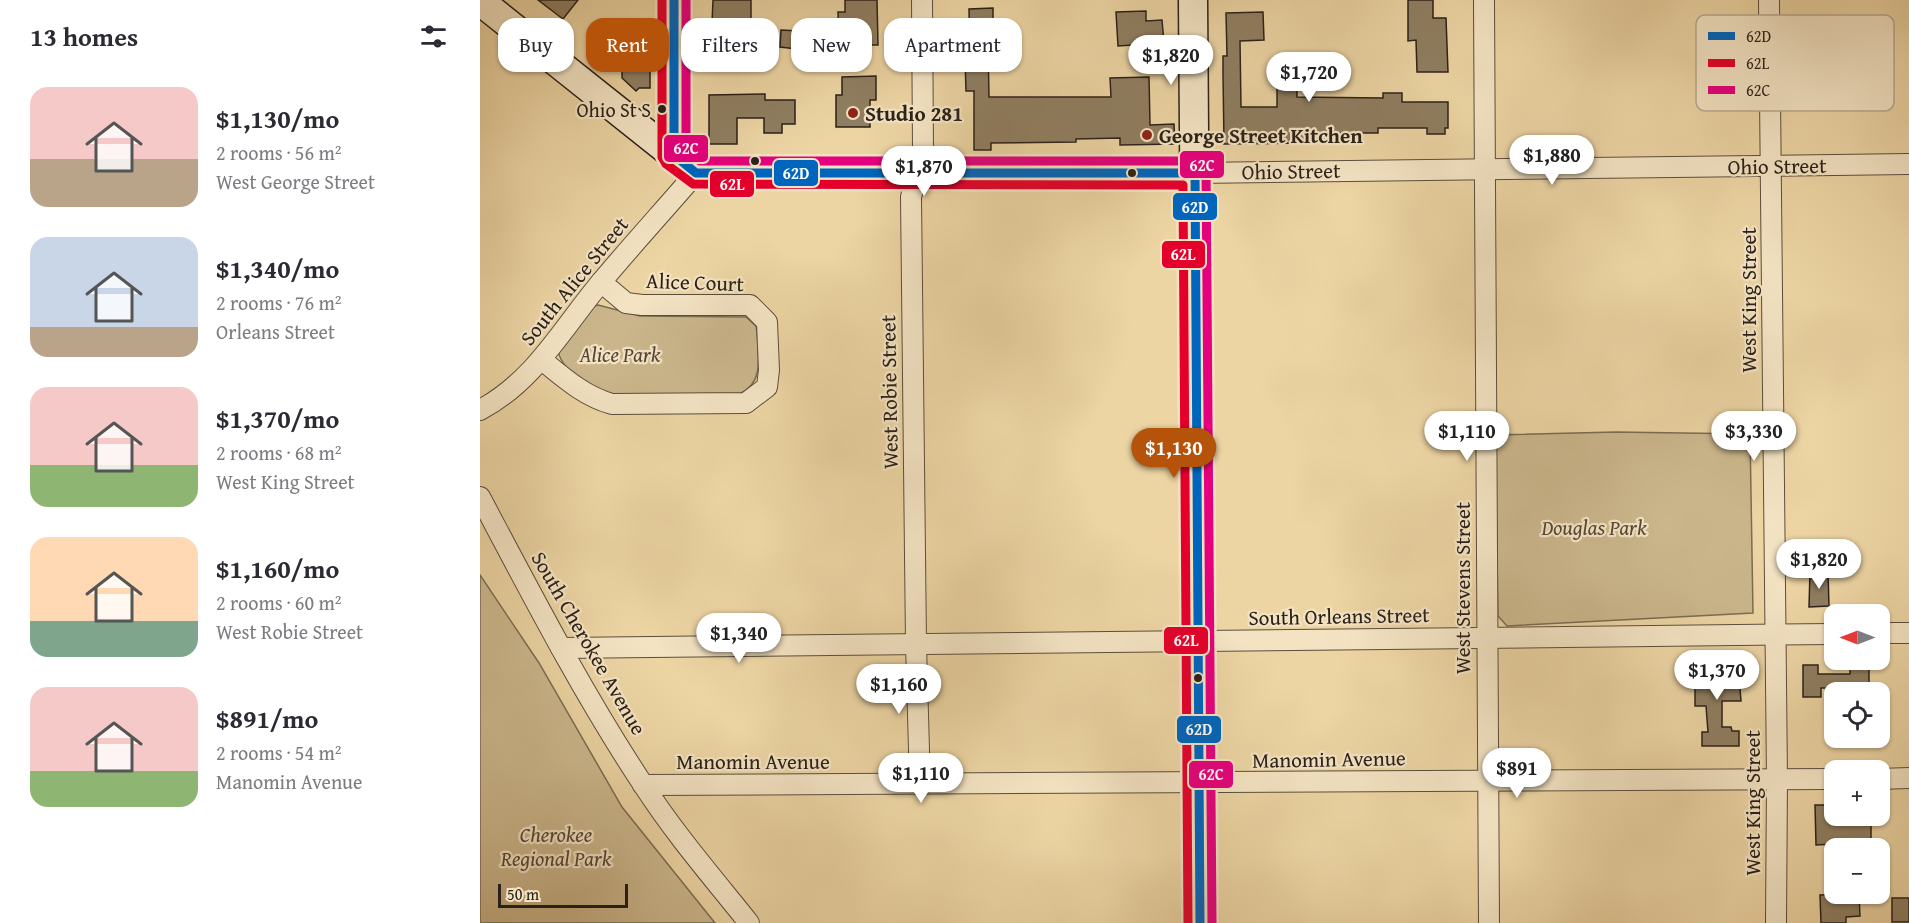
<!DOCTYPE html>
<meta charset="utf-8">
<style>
:root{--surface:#fff;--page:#f7f7f7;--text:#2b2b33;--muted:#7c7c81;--accent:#b45309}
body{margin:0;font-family:"Gentium Book Plus",serif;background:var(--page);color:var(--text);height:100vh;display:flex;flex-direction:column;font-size:22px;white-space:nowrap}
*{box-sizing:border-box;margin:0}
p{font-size:20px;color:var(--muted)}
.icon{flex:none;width:33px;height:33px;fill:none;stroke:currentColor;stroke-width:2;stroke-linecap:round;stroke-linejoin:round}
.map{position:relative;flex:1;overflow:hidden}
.details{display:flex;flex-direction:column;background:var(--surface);width:480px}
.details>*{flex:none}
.banner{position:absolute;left:18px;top:18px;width:570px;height:54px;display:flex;gap:12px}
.needle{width:39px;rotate:270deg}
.buttons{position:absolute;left:1344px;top:604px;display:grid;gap:12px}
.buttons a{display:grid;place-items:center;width:66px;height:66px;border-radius:12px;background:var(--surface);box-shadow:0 2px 4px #0004;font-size:30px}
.scale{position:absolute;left:18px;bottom:15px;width:130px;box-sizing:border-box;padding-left:6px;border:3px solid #2b2119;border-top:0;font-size:16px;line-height:21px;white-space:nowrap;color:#2b2119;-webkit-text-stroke:4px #f3e3c3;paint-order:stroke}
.price{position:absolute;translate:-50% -51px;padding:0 14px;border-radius:21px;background:#fff;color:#222;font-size:20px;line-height:39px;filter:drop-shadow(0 2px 3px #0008)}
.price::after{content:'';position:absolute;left:50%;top:36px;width:18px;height:14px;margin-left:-9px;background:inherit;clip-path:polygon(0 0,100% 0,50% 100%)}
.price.active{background:var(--accent);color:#fff}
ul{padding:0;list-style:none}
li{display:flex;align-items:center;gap:18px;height:150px;padding:0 30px}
li span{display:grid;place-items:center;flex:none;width:168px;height:120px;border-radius:18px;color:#555}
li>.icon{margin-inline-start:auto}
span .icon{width:72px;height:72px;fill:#fffc;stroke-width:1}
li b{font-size:26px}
h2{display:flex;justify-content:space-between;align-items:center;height:72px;padding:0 30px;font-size:26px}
.chip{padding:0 21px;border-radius:18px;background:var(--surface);box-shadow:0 2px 4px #0004;font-size:21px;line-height:54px}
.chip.active{background:var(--accent);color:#fff}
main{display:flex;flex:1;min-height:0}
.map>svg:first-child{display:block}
.green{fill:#cbb68c;stroke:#7b6c52;stroke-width:1.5}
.building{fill:#8f7e61;stroke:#2b2119;stroke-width:1.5}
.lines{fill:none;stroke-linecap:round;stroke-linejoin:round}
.street-casing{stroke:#5b4e3c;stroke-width:22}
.secondary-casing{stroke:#2b2119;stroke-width:31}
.street{stroke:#f3e3c3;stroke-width:20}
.secondary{stroke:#f3e3c3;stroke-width:28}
.bus-1-casing{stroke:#f3e3c3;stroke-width:14}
.bus-2-casing{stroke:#f3e3c3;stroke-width:14}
.bus-3-casing{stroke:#f3e3c3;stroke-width:14}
.bus-1{stroke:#0065bd;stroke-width:9}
.bus-2{stroke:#e4002b;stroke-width:9}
.bus-3{stroke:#e5007d;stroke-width:9}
.bus-dot{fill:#2b2119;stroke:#f3e3c3;stroke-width:2}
.poi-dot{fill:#8f2418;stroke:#f3e3c3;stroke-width:2}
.labels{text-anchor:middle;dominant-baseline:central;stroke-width:4.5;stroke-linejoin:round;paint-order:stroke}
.bus-label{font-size:20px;fill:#2b2119;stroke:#f3e3c3;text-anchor:end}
.poi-label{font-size:21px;font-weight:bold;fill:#2b2119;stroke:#f3e3c3;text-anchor:start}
.street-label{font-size:21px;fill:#2b2119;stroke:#f3e3c3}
.park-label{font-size:21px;font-style:italic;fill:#534636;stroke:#f3e3c3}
.key{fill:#f3e3c3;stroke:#b7a990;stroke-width:1.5}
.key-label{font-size:16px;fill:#2b2119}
.line-badge{stroke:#f3e3c3;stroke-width:2}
.badge-label{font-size:16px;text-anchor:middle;font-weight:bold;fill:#fff}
</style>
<main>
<section class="details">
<h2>13 homes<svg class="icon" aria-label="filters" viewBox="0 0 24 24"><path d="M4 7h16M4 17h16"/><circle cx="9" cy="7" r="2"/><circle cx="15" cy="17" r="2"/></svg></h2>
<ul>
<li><span style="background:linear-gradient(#f6c9c9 60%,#b9a48a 0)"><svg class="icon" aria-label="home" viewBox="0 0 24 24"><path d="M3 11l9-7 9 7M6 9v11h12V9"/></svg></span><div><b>$1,130/mo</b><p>2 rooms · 56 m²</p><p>West George Street</p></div></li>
<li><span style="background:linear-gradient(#c9d6e8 75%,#b9a48a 0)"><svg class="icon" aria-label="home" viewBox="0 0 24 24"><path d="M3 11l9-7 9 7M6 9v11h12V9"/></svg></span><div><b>$1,340/mo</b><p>2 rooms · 76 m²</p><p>Orleans Street</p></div></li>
<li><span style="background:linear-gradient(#f6c9c9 65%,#8fb573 0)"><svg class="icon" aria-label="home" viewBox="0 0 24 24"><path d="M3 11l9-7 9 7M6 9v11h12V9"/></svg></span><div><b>$1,370/mo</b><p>2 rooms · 68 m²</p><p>West King Street</p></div></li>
<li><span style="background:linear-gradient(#ffd9b3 70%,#7fa58c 0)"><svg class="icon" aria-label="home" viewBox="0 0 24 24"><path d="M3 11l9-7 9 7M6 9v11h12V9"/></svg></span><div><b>$1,160/mo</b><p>2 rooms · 60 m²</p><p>West Robie Street</p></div></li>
<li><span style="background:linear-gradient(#f6c9c9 70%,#8fb573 0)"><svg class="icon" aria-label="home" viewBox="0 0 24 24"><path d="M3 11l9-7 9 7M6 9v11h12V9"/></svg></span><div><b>$891/mo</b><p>2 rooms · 54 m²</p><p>Manomin Avenue</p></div></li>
</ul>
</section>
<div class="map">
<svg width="1429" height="923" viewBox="0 0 1429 923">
<rect width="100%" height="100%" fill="#ecd4a3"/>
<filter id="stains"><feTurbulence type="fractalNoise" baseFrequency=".00333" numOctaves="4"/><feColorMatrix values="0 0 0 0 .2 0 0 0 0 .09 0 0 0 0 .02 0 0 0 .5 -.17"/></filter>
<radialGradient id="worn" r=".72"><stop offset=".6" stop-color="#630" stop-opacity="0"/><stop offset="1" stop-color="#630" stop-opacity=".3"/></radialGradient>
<g class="green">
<path d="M 118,305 L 160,316 L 266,317 L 276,326 L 277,332 C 278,355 285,383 259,394 L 132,396 C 114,390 79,370 78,349 L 112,307 Z"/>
<path d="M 1136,432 L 1270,434 L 1273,613 L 1027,626 L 1018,616 L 1015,435 Z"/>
<path d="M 0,575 L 59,663 L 142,807 L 235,923 L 0,923 Z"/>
</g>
<g class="building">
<path d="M 58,0 L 98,0 L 83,19 Z"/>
<path d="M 233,0 L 271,0 L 271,45 L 231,46 Z"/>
<path d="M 365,0 L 397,0 L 398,45 L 359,45 L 358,12 L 365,12 Z"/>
<path d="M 928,0 L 953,0 L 953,18 L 966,18 L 968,72 L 937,72 L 936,40 L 928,41 Z"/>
<path d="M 513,8 L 513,43 L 508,43 L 509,97 L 631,97 L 630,78 L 669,77 L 670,125 L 694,124 L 695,144 L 640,145 L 640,138 L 596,139 L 596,142 L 511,143 L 511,150 L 494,150 L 494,91 L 486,91 L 485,59 L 490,59 L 489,9 Z"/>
<path d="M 666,11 L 666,21 L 682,20 L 684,43 L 638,46 L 636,12 Z"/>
<path d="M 783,12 L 784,40 L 760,41 L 761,107 L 797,107 L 797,59 L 817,59 L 817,97 L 903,98 L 903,93 L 922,93 L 922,102 L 968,102 L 968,128 L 965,128 L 965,134 L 947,134 L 947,128 L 898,128 L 898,133 L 860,133 L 860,139 L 822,140 L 822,143 L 744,144 L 743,73 L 743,56 L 747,56 L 746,13 Z"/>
<path d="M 125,30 L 139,41 L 126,57 L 112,47 Z"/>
<path d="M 301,30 L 319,31 L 317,49 L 300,47 Z"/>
<path d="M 160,42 L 160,50 L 166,50 L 166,63 L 170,63 L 170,88 L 159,88 L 156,91 L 142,78 L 142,43 Z"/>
<path d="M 396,76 L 396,100 L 390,100 L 390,127 L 356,127 L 356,95 L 362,95 L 362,77 Z"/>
<path d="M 285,94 L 285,100 L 315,100 L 315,124 L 302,124 L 302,133 L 284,133 L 284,118 L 257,118 L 257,144 L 229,144 L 229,95 Z"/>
<path d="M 1330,572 L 1348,572 L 1349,606 L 1329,607 Z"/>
<path d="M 1215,663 L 1258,666 L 1261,701 L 1242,701 L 1242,727 L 1251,727 L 1252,731 L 1259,731 L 1259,746 L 1222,746 L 1222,732 L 1228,732 L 1226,706 L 1215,706 Z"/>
<path d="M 1323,665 L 1338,665 L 1338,674 L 1370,674 L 1370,667 L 1389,667 L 1389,693 L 1370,693 L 1370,688 L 1341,688 L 1341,697 L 1323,697 Z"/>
<path d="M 1335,805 L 1354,805 L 1354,816 L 1391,816 L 1391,842 L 1336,845 Z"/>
<path d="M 1379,894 L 1380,916 L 1366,917 L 1366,923 L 1341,923 L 1340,895 Z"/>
<rect x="1412" y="898" width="17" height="24"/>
</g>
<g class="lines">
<defs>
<g id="street">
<path d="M 1004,0 L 1009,923"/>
<path d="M 1289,0 L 1297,780 L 1296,923"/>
<path d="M 194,155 L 194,0"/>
<path d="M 715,173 L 1429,164"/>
<path d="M 62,360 C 84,378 104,396 132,404 L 266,403 L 287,387 L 289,370 L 287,322 L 270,305 L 162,305 L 146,303 L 121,282"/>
<path d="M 0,410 C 55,381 83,327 122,281 C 153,244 185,209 216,173"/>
<path d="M 0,497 C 52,595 103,694 164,786 C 195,834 233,878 269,923"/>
<path d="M 1400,633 L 1429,633"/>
<path d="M 81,648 L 1354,634"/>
<path d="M 1400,779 L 1429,778"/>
<path d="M 163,785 L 1354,779"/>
<path d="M 440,785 L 436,644 L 431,197 L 443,150 L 442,0"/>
</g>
<g id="secondary">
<path d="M 713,0 L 720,923"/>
<path d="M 0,1 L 216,173 L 715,173"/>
</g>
</defs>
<use href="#street" class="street-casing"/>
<use href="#secondary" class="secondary-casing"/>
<use href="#street" class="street"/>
<use href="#secondary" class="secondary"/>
<defs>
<path id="bus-1" d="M 194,0 L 194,155 L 216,173 L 715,173 L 720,923"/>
<path id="bus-2" d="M 182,0 L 182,157 L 186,164 L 213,184 L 703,185 L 708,923"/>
<path id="bus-3" d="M 206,0 L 206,149 L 220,161 L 715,161 L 726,167 L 732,923"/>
</defs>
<use href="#bus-1" class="bus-1-casing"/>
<use href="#bus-2" class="bus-2-casing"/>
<use href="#bus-3" class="bus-3-casing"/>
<use href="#bus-1" class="bus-1"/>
<use href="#bus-2" class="bus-2"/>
<use href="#bus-3" class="bus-3"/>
</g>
<g class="bus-dot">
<circle cx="182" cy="109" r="5"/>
<circle cx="275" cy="161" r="5"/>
<circle cx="652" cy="173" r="5"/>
<circle cx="718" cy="678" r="5"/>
</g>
<g class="poi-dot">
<circle cx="373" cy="113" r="6"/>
<circle cx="667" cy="135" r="6"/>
</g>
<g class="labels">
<g class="bus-label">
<text x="171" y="109">Ohio St S</text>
</g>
<g class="poi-label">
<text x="385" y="113">Studio 281</text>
<text x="679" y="135">George Street Kitchen</text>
</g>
<g class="street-label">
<text transform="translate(1297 166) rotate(-1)">Ohio Street</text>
<text transform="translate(811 171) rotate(-1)">Ohio Street</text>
<text transform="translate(94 281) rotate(-51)">South Alice Street</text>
<text transform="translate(215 282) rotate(2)">Alice Court</text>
<text transform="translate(1268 300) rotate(-90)">West King Street</text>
<text transform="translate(409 392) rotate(-91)">West Robie Street</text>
<text transform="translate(982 588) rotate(-90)">West Stevens Street</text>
<text transform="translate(859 616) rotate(-1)">South Orleans Street</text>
<text transform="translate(109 643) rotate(60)">South Cherokee Avenue</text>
<text transform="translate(849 759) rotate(-1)">Manomin Avenue</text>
<text x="273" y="761">Manomin Avenue</text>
<text transform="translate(1272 803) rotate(-90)">West King Street</text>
</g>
<g class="park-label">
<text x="140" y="354">Alice Park</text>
<text x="1114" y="527">Douglas Park</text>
<text x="76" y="834">Cherokee<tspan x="76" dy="24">Regional Park</tspan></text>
</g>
</g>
<rect x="1216" y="15" width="198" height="96" rx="9" class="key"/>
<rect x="1228" y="32" width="27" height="8" fill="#0065bd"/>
<rect x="1228" y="59" width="27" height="8" fill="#e4002b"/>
<rect x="1228" y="86" width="27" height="8" fill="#e5007d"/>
<g class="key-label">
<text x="1266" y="42">62D</text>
<text x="1266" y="69">62L</text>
<text x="1266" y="96">62C</text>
</g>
<g class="line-badge">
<rect x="183" y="134" width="46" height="29" rx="6" fill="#e5007d"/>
<rect x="699" y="150" width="46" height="29" rx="6" fill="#e5007d"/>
<rect x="293" y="159" width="46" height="28" rx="6" fill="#0065bd"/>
<rect x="229" y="170" width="46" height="28" rx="6" fill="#e4002b"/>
<rect x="692" y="192" width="46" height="29" rx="6" fill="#0065bd"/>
<rect x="681" y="240" width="45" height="29" rx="6" fill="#e4002b"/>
<rect x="683" y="626" width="46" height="29" rx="6" fill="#e4002b"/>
<rect x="696" y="715" width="46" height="29" rx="6" fill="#0065bd"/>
<rect x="708" y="760" width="46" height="29" rx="6" fill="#e5007d"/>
</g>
<g class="badge-label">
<text x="206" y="154">62C</text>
<text x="722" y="171">62C</text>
<text x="316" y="179">62D</text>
<text x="252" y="190">62L</text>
<text x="715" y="213">62D</text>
<text x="703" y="260">62L</text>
<text x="706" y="646">62L</text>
<text x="719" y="735">62D</text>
<text x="731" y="780">62C</text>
</g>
<rect width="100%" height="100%" filter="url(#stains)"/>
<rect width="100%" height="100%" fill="url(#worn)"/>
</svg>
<div class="buttons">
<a><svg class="needle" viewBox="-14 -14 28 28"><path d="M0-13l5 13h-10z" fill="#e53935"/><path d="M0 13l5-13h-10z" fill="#7c7c81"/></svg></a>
<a><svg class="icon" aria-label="locate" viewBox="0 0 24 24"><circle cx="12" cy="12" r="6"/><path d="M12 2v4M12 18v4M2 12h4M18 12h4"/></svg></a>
<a>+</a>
<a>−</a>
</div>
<div class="scale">50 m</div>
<b class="price" style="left:691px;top:86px">$1,820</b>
<b class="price" style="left:829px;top:103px">$1,720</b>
<b class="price" style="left:1072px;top:186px">$1,880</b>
<b class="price" style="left:444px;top:197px">$1,870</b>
<b class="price" style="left:987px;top:462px">$1,110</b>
<b class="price" style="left:1274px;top:462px">$3,330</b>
<b class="price active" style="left:694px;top:479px">$1,130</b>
<b class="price" style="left:1339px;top:590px">$1,820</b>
<b class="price" style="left:259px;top:664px">$1,340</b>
<b class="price" style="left:1237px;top:701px">$1,370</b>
<b class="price" style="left:419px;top:715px">$1,160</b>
<b class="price" style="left:1037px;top:799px">$891</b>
<b class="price" style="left:441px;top:804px">$1,110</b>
<div class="banner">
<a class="chip">Buy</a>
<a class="chip active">Rent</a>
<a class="chip">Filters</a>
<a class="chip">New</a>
<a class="chip">Apartment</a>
</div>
</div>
</main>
